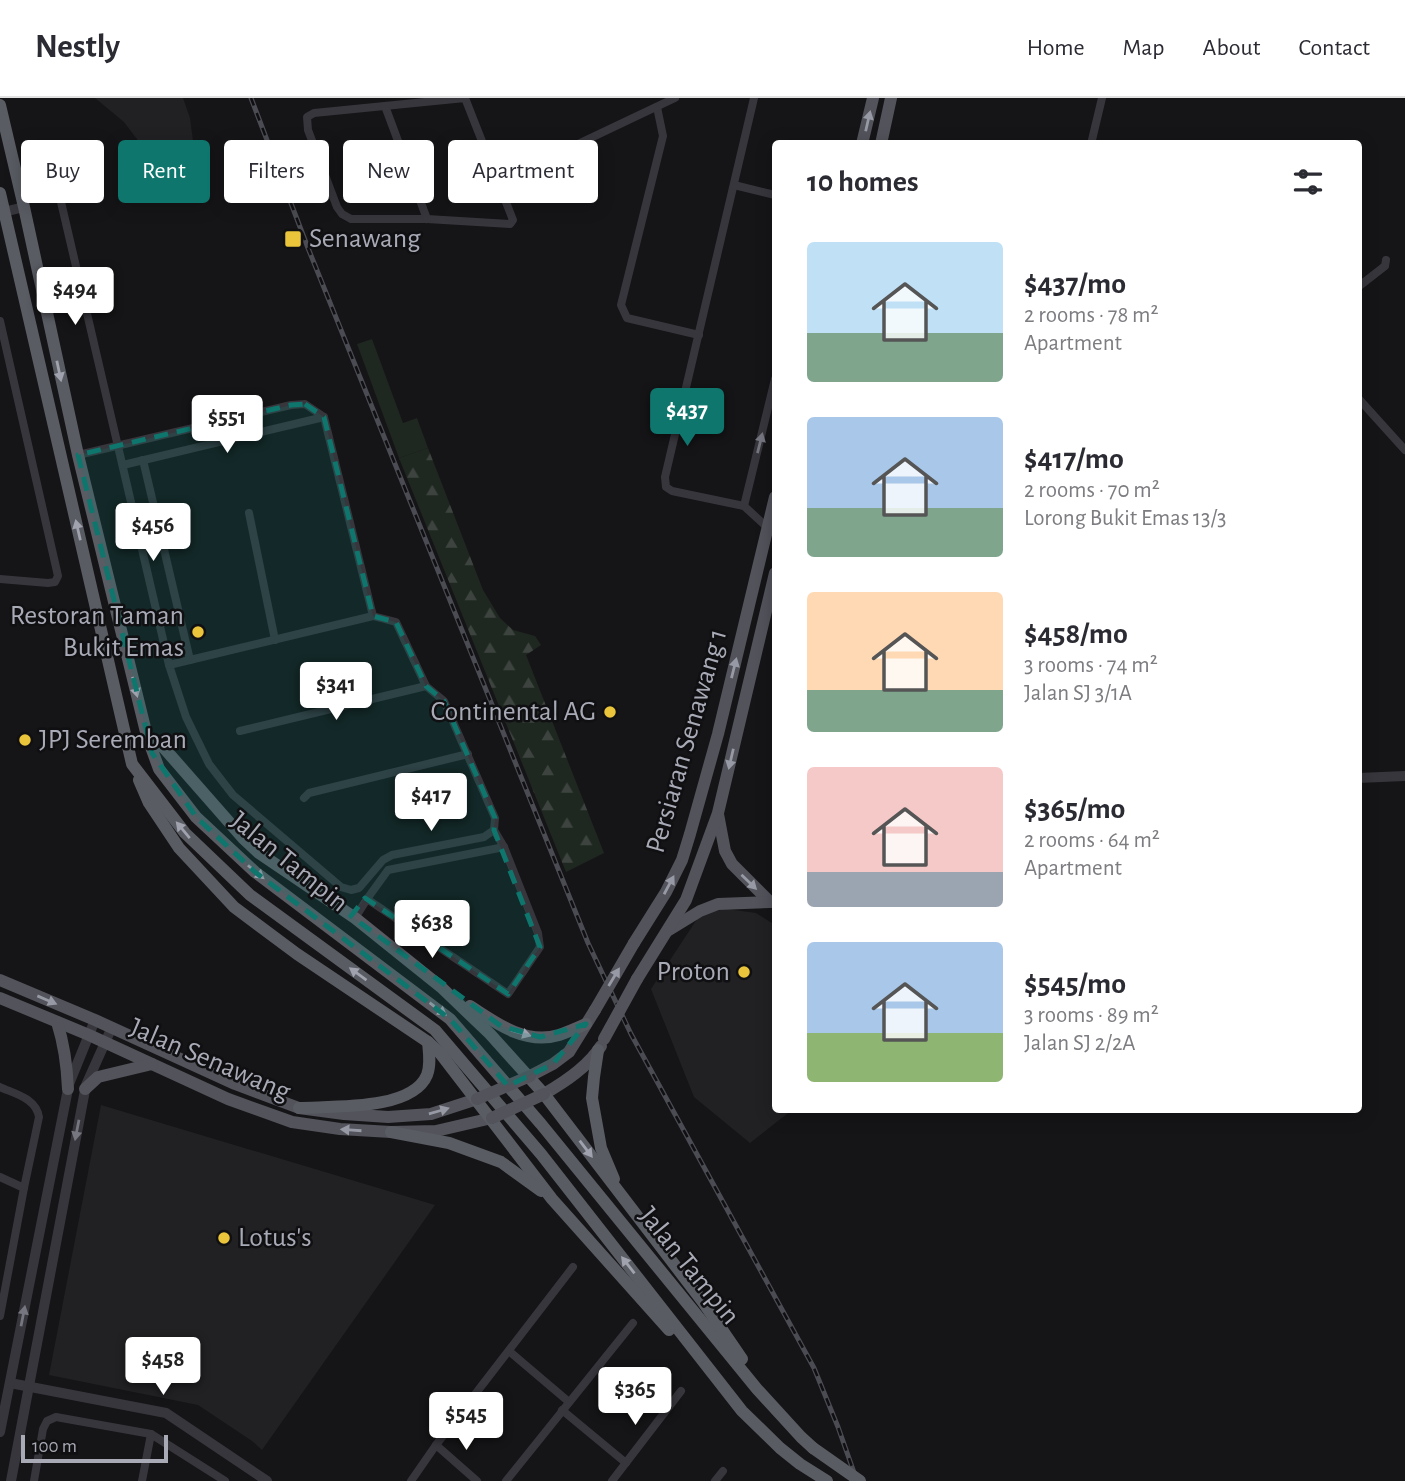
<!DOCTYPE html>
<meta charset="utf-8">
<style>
:root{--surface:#fff;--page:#f7f7f7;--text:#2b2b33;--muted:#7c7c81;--line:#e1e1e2;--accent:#0f766e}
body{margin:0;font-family:"Alegreya Sans",sans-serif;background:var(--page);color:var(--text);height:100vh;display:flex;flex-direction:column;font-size:26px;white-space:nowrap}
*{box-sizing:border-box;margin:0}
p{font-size:23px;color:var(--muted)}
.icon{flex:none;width:38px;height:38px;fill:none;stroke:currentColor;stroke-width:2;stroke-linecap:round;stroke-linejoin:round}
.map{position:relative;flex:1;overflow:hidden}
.drawer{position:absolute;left:772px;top:42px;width:590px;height:973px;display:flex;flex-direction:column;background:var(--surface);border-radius:7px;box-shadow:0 4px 18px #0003}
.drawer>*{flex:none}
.hud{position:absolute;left:21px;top:42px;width:646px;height:63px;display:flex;gap:14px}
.scale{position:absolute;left:21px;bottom:18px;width:147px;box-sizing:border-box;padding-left:7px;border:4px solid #a8aab6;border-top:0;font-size:19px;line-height:24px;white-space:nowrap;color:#a8aab6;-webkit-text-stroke:5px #101012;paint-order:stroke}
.price{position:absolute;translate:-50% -60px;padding:0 16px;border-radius:7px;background:#fff;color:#222;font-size:23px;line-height:46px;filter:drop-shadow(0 2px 4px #0008)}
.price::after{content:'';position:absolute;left:50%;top:42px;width:21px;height:16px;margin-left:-10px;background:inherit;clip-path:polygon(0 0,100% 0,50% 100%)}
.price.selected{background:var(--accent);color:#fff}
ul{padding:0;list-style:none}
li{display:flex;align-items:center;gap:21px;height:175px;padding:0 35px}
li span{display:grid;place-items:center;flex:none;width:196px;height:140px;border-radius:7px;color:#555}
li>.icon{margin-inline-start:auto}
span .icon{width:84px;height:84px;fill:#fffc;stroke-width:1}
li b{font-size:30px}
h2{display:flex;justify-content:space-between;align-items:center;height:84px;padding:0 35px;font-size:30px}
.pill{padding:0 24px;border-radius:7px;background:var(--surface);box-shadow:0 4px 18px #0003;font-size:24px;line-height:63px}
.pill.selected{background:var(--accent);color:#fff}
header{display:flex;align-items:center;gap:42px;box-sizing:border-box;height:98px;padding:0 35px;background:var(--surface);border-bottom:2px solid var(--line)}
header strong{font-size:33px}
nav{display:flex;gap:38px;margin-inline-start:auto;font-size:24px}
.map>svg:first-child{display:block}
.built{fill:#212124}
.green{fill:#1f2721}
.forest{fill:url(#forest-firs)}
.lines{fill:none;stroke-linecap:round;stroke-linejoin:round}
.minor{stroke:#36363c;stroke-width:8}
.tertiary{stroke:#36363c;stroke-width:10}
.primary{stroke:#52535b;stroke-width:12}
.trunk{stroke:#5a5c64;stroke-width:12}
.rail-casing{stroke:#4b4c53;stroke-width:5}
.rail{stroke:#101012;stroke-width:2.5;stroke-dasharray:8;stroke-linecap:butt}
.primary-bridge{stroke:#52535b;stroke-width:12}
.trunk-bridge{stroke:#5a5c64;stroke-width:12}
.oneway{fill:#9799a4}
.oneway2{fill:#a0a2ae}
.oneway3{fill:#75767f}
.marked{fill:#0f766e;fill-opacity:0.2;stroke:#0f766e;stroke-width:5;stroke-dasharray:14 9;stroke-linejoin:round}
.poi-dot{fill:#eac43a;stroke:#101012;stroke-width:2.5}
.labels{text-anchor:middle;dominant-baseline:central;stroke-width:5;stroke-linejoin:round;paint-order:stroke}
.poi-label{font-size:28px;fill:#a8aab6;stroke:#101012;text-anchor:start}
.street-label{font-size:28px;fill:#a8aab6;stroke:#101012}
</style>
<header>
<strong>Nestly</strong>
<nav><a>Home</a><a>Map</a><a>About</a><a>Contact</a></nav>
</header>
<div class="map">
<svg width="1405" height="1383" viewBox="0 0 1405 1383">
<defs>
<pattern id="forest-firs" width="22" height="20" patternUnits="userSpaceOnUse" patternTransform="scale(1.75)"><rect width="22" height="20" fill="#1f2721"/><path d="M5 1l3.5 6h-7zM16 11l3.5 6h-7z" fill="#3d443f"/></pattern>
</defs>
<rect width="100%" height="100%" fill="#151517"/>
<g class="built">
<path d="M 95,0 L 183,0 L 190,20 L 197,73 L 168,82 L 124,24 Z"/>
<path d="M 727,811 L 756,815 L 775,827 L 775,1012 L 792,1012 L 750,1045 L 694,999 L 651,891 L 701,815 Z"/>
<path d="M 101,1007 L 435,1107 L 262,1352 L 252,1343 L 198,1307 L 49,1277 Z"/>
</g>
<path class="green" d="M 372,241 L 403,325 L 417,320 L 428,350 L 399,360 L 357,246 Z"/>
<path class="forest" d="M 428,350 L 483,492 L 500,520 L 513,532 L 535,538 L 541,547 L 526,557 L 604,755 L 566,774 L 399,360 Z"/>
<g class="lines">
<g class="minor">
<path d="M 465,0 L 513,122 L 510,126 L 427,121 L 351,121 L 342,116 L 337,109 L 308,32 L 307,19 L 314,15 Z"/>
<path d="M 754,0 L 665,379 L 666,389 L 672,393 L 744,408 L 768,430"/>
<path d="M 385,8 L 427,121"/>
<path d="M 657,9 L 663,38 L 621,207 L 627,220 L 699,237"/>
<path d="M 1091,46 L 1102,0"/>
<path d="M 498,84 L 675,0"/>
<path d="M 734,87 L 775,97"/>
<path d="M 61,104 L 169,567 L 186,619 L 209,666 L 233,697 L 341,789 L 351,792 L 359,790 L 383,762 L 392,757 L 484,739 L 494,732"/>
<path d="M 1358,189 L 1385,168 L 1386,162"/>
<path d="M 0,223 L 58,478 L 55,484 L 48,485 L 0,481"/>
<path d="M 1358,300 L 1405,352"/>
<path d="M 78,357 L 291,307 L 305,306 L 324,319 L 373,518"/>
<path d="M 143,362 L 190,562"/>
<path d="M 123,367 L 324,319"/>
<path d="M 744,408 L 775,281"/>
<path d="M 249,415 L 275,542"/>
<path d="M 169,567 L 373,518 L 396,524 L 426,588 L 444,603 L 495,720 L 494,732 L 504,749 L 538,835 L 540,849 L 508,896 L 367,801 L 355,820"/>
<path d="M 240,633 L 426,588"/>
<path d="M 304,700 L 309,695 L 468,656"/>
<path d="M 367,801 L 388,772 L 504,749"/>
<path d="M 0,989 C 15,996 36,1000 39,1019 L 24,1090 L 0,1218"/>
<path d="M 0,1079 L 24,1090"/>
<path d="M 509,1253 L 569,1304"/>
<path d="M 562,1312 L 626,1365"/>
<path d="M 436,1347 L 477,1383"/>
<path d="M 34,1383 L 43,1331 L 47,1323 L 56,1319 L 151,1336 L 225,1383"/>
<path d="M 142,1383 L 151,1336"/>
<path d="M 411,1383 L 436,1347 L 573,1169"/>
<path d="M 506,1383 L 633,1225"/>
<path d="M 612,1383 L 681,1293"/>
<path d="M 715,1383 L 723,1373"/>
</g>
<g class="tertiary">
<path d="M 0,115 L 24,109"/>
<path d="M 1358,680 L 1405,678"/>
<path d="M 10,1285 L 166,1315 L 267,1383"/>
<path d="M 0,1334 L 69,986 L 95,922"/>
<path d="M 11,1383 L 86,987 L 112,929"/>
</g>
<g class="primary">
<path d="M 862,46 L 873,0"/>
<path d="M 881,46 L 891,0"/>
<path d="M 718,716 L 725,753 L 732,766 L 770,804"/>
<path d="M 669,832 L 700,813 L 718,806 L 770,804"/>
<path d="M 634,845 L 666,794 L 682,762 L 690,736 L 718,636 L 775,399"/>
<path d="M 637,881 L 686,802 L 718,715 L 775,475"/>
<path d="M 0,882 L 95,922 L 235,986 L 299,1010 L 344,1016 L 388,1019 L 431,1016 L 477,1001"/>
<path d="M 0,900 L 89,937 L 228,1001 L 292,1024 L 340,1031 L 391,1034 L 436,1033 L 492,1020"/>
<path d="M 57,924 C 64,946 67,967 68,991"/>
<path d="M 530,978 L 553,966 L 569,954 L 595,912"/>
<path d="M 85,991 L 98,979 L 152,966"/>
<path d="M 544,996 C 565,984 588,969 601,948"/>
</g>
<g class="trunk">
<path d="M 0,7 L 24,109 L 78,357 L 147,638 L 159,671 L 196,719 L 255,774 L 450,921 L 541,1026 L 757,1291 L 801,1339 L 813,1350"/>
<path d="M 0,95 L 132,666 L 185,735 L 250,797 L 435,932 L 541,1056 L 742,1313 L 780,1350 L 800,1366 L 827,1383"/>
<path d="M 147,639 L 164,650 L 243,740 L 259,755 L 355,820 L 441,889 L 490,936 L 544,996 L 703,1204 L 742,1261"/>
<path d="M 139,682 L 149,705 L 179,750 L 234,809 L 297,856 L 428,944 L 440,955 L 552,1101 L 669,1232"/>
<path d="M 470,908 C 497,926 526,947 559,937 C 568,934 577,930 586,926"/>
<path d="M 598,952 L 594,979 L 592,1000 L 601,1050 L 614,1081"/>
<path d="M 299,1010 C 332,1008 412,1013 427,977 C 431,967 429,954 428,944"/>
<path d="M 391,1034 L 449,1045 L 501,1064 L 541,1093"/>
</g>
<defs>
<path id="rail" d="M 251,0 L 308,150 L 588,845 L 631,936 L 814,1270 L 838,1329 L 857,1383"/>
</defs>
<use href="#rail" class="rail-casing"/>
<use href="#rail" class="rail"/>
<g class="primary-bridge">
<path d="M 595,912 L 634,845"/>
<path d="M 604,941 L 637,881"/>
<path d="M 477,1001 L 530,978"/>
<path d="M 492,1020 L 544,996"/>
</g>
<path class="trunk-bridge" d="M 813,1350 L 860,1383"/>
</g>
<defs><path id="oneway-solid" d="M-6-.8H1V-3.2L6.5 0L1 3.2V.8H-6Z" transform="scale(1.75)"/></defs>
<g class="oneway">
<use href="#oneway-solid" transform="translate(868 23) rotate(-77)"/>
<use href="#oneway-solid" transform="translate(734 570) rotate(-76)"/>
<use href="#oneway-solid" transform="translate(731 661) rotate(103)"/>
<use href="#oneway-solid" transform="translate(749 784) rotate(44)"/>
<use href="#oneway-solid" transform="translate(669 787) rotate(-62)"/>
<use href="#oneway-solid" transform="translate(614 879) rotate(-59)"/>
<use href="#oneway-solid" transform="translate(47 902) rotate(23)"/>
<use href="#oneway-solid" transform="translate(439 1013) rotate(-16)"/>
<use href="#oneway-solid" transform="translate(351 1032) rotate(-176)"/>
</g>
<g class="oneway2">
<use href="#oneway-solid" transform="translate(59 273) rotate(78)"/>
<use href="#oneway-solid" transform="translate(78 432) rotate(-103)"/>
<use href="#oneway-solid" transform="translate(135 589) rotate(76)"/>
<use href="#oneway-solid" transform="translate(183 732) rotate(-130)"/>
<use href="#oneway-solid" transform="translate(256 774) rotate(40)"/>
<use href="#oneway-solid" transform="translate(358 876) rotate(-144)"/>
<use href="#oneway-solid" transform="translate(438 911) rotate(37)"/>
<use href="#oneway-solid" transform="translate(521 935) rotate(16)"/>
<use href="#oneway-solid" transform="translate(586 1051) rotate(53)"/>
<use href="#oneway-solid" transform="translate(628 1167) rotate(-128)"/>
</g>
<g class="oneway3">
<use href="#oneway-solid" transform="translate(760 345) rotate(-76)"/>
<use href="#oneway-solid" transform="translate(77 1032) rotate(101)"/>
<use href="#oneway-solid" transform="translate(23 1218) rotate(-79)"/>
</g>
<path class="marked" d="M 305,306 L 324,319 L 373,518 L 396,524 L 426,588 L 444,603 L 495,720 L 494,732 L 540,849 L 508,896 L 365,800 L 351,818 L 501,928 L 540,939 L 586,926 L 553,966 L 508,988 L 450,921 L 255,774 L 196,719 L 152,655 L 78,357 L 291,307 Z"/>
<g class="poi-dot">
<rect x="284" y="132" width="18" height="18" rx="3.5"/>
<circle cx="198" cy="534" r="7"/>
<circle cx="610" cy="614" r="7"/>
<circle cx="25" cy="642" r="7"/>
<circle cx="744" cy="874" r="7"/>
<circle cx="224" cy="1140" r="7"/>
</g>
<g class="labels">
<g class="poi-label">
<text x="309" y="141">Senawang</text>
<text x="184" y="518" text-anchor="end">Restoran Taman<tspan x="184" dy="32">Bukit Emas</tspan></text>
<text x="596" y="614" text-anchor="end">Continental AG</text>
<text x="39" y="642">JPJ Seremban</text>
<text x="730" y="874" text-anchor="end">Proton</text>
<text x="238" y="1140">Lotus's</text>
</g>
<g class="street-label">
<text transform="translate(687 643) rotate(-74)">Persiaran Senawang 1</text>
<text transform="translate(289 764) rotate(39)">Jalan Tampin</text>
<text transform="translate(210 962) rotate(23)">Jalan Senawang</text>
<text transform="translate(689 1168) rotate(51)">Jalan Tampin</text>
</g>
</g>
</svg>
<div class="scale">100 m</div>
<b class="price" style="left:75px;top:229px">$494</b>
<b class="price selected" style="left:687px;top:350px">$437</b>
<b class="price" style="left:227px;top:357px">$551</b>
<b class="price" style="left:153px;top:465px">$456</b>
<b class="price" style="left:336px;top:624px">$341</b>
<b class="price" style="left:431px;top:735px">$417</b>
<b class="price" style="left:432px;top:862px">$638</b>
<b class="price" style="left:163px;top:1299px">$458</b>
<b class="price" style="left:635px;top:1329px">$365</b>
<b class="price" style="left:466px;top:1354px">$545</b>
<div class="hud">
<a class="pill">Buy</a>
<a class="pill selected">Rent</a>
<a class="pill">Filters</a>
<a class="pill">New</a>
<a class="pill">Apartment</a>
</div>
<section class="drawer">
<h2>10 homes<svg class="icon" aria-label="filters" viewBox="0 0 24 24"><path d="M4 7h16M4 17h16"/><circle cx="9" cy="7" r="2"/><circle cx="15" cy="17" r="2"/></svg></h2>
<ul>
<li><span style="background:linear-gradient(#bfe0f5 65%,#7fa58c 0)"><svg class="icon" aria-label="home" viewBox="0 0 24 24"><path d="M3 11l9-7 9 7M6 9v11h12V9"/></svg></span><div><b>$437/mo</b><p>2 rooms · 78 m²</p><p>Apartment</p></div></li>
<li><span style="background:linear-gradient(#a9c7e8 65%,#7fa58c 0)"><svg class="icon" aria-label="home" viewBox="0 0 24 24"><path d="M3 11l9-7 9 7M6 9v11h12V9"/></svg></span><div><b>$417/mo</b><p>2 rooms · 70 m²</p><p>Lorong Bukit Emas 13/3</p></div></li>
<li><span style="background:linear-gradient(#ffd9b3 70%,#7fa58c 0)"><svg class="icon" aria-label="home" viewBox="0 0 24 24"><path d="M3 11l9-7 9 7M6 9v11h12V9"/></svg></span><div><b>$458/mo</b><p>3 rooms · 74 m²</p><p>Jalan SJ 3/1A</p></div></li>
<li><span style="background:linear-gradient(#f6c9c9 75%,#9aa5b1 0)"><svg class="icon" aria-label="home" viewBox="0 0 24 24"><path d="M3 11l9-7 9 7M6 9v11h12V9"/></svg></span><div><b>$365/mo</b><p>2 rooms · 64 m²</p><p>Apartment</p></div></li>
<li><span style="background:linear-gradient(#a9c7e8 65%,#8fb573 0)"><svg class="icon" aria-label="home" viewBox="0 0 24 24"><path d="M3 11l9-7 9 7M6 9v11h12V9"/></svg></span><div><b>$545/mo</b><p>3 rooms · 89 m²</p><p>Jalan SJ 2/2A</p></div></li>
</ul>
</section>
</div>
